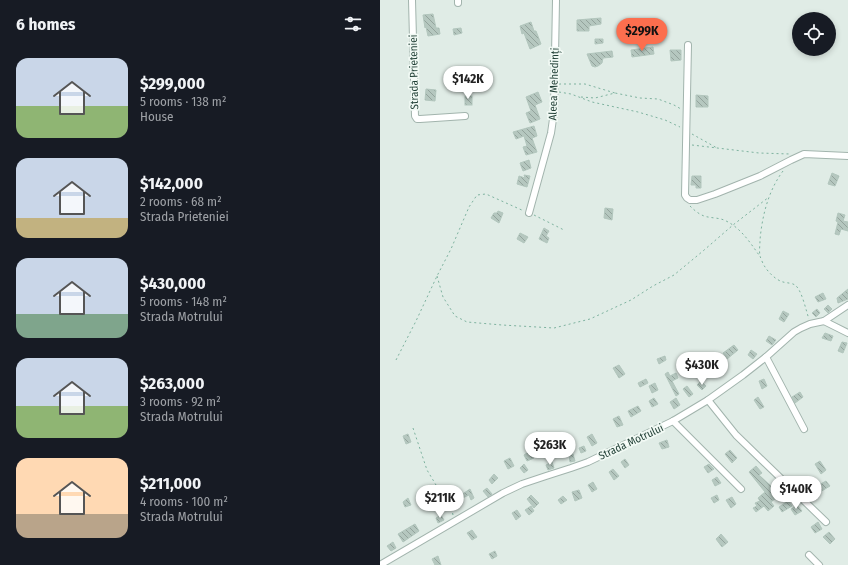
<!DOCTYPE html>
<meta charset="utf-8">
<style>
:root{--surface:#171b24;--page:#242831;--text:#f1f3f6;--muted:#9ea1a6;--accent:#fc6e4e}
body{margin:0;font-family:"Fira Sans Condensed",sans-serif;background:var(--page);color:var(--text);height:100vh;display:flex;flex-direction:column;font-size:15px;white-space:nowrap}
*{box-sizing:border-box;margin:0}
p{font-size:13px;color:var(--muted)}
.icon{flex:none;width:22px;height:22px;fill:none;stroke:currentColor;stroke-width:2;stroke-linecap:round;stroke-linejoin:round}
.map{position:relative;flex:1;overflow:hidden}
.sheet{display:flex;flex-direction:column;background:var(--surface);width:380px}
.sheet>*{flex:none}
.buttons{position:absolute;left:412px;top:12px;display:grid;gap:8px}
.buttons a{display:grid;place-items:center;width:44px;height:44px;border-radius:50%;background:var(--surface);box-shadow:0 2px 6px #0003;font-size:20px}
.price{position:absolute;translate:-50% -34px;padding:0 9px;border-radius:14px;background:#fff;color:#222;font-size:13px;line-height:26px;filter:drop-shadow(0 1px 2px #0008)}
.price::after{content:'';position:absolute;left:50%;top:24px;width:12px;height:9px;margin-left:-6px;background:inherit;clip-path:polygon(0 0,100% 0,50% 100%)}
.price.active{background:var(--accent);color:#111}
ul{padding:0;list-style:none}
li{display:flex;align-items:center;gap:12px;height:100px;padding:0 16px}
li span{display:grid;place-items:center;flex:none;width:112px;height:80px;border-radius:12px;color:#555}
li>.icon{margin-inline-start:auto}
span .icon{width:48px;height:48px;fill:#fffc;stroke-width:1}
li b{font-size:17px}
h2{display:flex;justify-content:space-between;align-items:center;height:48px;padding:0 16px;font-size:17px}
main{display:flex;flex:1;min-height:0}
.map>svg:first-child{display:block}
.building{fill:url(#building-back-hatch);stroke:#b2c6bd}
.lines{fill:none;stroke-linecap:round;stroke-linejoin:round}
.minor-casing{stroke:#a2b4ad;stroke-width:8}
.path{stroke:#7eb29f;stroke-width:1;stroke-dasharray:2 3;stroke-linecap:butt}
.minor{stroke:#fff;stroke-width:6}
.labels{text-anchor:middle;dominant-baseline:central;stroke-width:3.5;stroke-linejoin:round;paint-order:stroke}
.street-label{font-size:11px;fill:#1f3e34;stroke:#f1f9f4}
</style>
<main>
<section class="sheet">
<h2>6 homes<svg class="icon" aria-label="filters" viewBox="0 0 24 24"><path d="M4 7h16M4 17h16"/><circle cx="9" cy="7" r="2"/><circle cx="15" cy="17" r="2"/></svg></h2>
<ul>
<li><span style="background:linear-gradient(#c9d6e8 60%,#8fb573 0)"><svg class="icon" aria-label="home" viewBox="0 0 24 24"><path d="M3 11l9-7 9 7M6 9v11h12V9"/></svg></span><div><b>$299,000</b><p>5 rooms · 138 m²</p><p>House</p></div></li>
<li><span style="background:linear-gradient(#c9d6e8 75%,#c2b280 0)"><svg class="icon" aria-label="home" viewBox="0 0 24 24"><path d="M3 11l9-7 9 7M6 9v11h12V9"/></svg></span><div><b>$142,000</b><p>2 rooms · 68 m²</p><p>Strada Prieteniei</p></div></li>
<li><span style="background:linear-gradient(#c9d6e8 70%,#7fa58c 0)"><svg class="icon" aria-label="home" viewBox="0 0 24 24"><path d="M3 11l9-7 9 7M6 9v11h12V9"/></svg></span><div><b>$430,000</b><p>5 rooms · 148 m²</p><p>Strada Motrului</p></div></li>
<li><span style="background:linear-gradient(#c9d6e8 60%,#8fb573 0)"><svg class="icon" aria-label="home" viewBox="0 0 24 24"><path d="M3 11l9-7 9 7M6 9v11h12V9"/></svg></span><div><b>$263,000</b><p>3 rooms · 92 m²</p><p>Strada Motrului</p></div></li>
<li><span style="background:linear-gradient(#ffd9b3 70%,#b9a48a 0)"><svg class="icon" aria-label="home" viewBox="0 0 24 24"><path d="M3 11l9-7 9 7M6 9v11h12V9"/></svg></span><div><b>$211,000</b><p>4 rooms · 100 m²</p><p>Strada Motrului</p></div></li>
</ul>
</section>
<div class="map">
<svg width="468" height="565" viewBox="0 0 468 565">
<defs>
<pattern id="building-back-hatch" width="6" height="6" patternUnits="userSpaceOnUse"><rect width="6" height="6" fill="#b5c7bf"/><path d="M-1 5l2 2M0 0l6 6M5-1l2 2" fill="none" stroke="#93a39c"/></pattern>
</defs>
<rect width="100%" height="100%" fill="#e0ece6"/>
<g class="building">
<path d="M 53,14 L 56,28 L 59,28 L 60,34 L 48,36 L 46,27 L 45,28 L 43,15 Z"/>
<path d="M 221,18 L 221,24 L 209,26 L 209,31 L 197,31 L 197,20 Z"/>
<path d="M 151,22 L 154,31 L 156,31 L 161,44 L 150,49 L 144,33 L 142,34 L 140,26 Z"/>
<path d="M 81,28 L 82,33 L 74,35 L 73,29 Z"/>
<path d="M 215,39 L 223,39 L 223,43 L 215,44 Z"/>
<path d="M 273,47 L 274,54 L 252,57 L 251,50 Z"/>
<path d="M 290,50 L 301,50 L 301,60 L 291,61 Z"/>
<path d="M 232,51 L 233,57 L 223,58 L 222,63 L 218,66 L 215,67 L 212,66 L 207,54 Z"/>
<path d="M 46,89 L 56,90 L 55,101 L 45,100 Z"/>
<path d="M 158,92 L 162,102 L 155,105 L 160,119 L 150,123 L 146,113 L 151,111 L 146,97 Z"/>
<path d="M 316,95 L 328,96 L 328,107 L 316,107 Z"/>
<rect x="85" y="96" width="7" height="9"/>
<path d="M 154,126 L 157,136 L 152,138 L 157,152 L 146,155 L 143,147 L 147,146 L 144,136 L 136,139 L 133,132 Z"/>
<path d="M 149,160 L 151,168 L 143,171 L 140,163 Z"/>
<path d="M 452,173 L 459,176 L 455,186 L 448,184 Z"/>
<path d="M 144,175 L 150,176 L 147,187 L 137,184 L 139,176 L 145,178 Z"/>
<path d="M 312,176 L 321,176 L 321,188 L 316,188 L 316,185 L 311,185 Z"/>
<path d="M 225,208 L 233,209 L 232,220 L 224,218 Z"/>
<path d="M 118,211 L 123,213 L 119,223 L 111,218 L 114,213 L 117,213 Z"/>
<path d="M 458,213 L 465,215 L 463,221 L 468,222 L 468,231 L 461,229 L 459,235 L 455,234 L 458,222 L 456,221 Z"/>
<path d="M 164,228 L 169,231 L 166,236 L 169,238 L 167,243 L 159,239 Z"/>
<path d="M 140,233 L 148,237 L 144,243 L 137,239 Z"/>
<path d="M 468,289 L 468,299 L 458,303 L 457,298 Z"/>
<path d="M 443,293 L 446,299 L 438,302 L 435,297 Z"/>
<path d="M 448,305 L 452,309 L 448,313 L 444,309 Z"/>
<path d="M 437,309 L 440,313 L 436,317 L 432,313 Z"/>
<path d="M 403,311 L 409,314 L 404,322 L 399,319 Z"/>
<path d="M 445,333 L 453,336 L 451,341 L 442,338 Z"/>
<path d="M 389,336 L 396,340 L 392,345 L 386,341 Z"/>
<path d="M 462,342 L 467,343 L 463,353 L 458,351 Z"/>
<path d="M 354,345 L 358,350 L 347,359 L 343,353 Z"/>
<path d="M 371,350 L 377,354 L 373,359 L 368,355 Z"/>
<path d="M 285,356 L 286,360 L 279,364 L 277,359 Z"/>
<path d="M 239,365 L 245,374 L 239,378 L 233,368 Z"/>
<path d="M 288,372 L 290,376 L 296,373 L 298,378 L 292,381 L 299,394 L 296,396 L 285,374 Z"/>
<path d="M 266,379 L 268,383 L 260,387 L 258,383 Z"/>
<path d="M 384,379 L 387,386 L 382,389 L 379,381 Z"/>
<path d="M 321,381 L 326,386 L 322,390 L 317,385 Z"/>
<path d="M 275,383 L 278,390 L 272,393 L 269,386 Z"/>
<path d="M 307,386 L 313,394 L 309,397 L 303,389 Z"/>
<path d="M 420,392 L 423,397 L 415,403 L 412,397 Z"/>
<path d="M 378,397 L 384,407 L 380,409 L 374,400 Z"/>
<path d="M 274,398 L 278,404 L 272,407 L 269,401 Z"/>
<path d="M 296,398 L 300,405 L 294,409 L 290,402 Z"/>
<path d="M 258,406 L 261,411 L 251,417 L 248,411 Z"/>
<path d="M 239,416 L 243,425 L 237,427 L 233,419 Z"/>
<path d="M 28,434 L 31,442 L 26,444 L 23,436 Z"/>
<path d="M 212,434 L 217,443 L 212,446 L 207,437 Z"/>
<path d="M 287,440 L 289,447 L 282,449 L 279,443 Z"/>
<path d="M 204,446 L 206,451 L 201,453 L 199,448 Z"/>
<path d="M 350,450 L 357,458 L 352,463 L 345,454 Z"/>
<path d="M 150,451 L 154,458 L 147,461 L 144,455 Z"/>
<path d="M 193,454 L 195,461 L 190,462 L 189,455 Z"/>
<path d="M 130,458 L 134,466 L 128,469 L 124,461 Z"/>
<path d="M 245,459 L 249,465 L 245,468 L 241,462 Z"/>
<path d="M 440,461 L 446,470 L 441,474 L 435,464 Z"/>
<path d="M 172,462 L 174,468 L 168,470 L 166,465 Z"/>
<path d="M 144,464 L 148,470 L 144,473 L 140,468 Z"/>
<path d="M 329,464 L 334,469 L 328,473 L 324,467 Z"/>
<path d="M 376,466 L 382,473 L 379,475 L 392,487 L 396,484 L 405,494 L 408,492 L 412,497 L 405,502 L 401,494 L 391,502 L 394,506 L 388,511 L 384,506 L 376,512 L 373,508 L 377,506 L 375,503 L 380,501 L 378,498 L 385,492 L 369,472 Z"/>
<path d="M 233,469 L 239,476 L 234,480 L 229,472 Z"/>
<path d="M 114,474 L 118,478 L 112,484 L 109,480 Z"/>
<path d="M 337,477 L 341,483 L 335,486 L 332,480 Z"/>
<path d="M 446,481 L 450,486 L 440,492 L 437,486 Z"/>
<path d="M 213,482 L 217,489 L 212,492 L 208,485 Z"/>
<path d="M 107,488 L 112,494 L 108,497 L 103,491 Z"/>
<path d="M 90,489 L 94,498 L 91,500 L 89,495 L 78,500 L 76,497 L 84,493 Z"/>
<path d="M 199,490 L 202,498 L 195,501 L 192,492 Z"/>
<path d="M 151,495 L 159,503 L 154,508 L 147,499 Z"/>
<path d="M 337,495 L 339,500 L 334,503 L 331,498 Z"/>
<path d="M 183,496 L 187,500 L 181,504 L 178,500 Z"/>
<path d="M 352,497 L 356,504 L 351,508 L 346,500 Z"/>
<path d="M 28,498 L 31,505 L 25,507 L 23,502 Z"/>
<path d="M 408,501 L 412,506 L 402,512 L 399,507 Z"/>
<path d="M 417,505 L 422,511 L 415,515 L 411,509 Z"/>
<path d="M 151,506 L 154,511 L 149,515 L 145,510 Z"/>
<path d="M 137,510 L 141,516 L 136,520 L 132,513 Z"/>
<path d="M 61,515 L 64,520 L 58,523 L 56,518 Z"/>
<path d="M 438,522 L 442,529 L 435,533 L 431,527 Z"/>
<path d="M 35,524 L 39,531 L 23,542 L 18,534 Z"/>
<path d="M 92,530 L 97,537 L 92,540 L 87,533 Z"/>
<path d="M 449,532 L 455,539 L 450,544 L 443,537 Z"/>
<path d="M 341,534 L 348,542 L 342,547 L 336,539 Z"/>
<path d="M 13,542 L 16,548 L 11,551 L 7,546 Z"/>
<path d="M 115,551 L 117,556 L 112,559 L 109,554 Z"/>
<path d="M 58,556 L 61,565 L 55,565 L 52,559 Z"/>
</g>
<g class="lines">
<defs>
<g id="minor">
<path d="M 32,0 L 35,116 L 37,119 L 40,119 L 85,116"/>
<path d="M 78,0 L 78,3"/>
<path d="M 308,45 L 305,195 L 307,198 L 310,200 L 317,200 L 335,194 L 380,176 L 411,160 L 424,154 L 468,156"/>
<path d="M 149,213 L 171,133 L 174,112 L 176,0"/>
<path d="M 444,321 L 468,305"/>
<path d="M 386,357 L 424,429"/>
<path d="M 328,400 L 356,435 L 446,522"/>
<path d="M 293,421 L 361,489"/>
<path d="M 429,555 L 439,565"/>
<path d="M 0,565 L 123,493 L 142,484 L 166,476 L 191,468 L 208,462 L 293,421 L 328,400 L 363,375 L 386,357 L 414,332 L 421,328 L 430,324 L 444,321 L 468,333"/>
</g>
</defs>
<use href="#minor" class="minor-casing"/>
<g class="path">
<path d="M 179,84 L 205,84 L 235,93"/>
<path d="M 179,92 L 191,94 L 212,102 L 258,112 L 285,120 L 300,127"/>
<path d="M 201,97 L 215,98 L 235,93 L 260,98 L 278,99 L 294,105 L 301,109"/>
<path d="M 312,134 L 337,148"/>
<path d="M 312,145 L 379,153 L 410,154"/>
<path d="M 403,171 C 388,191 382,217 380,240 C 380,245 379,251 380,256 C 381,259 383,264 385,267 C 389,273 396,280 403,282 C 407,283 412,283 415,285 C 422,290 426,311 429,319"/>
<path d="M 310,206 C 315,211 321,216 328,217 C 333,218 339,218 344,220 C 360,227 369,241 379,255"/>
<path d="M 154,215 L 184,230"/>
<path d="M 57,276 L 63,297 L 75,316 L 87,322 L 122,325 L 174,328 L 210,319 L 251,300 L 273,286 L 294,275 L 323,251 L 353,225 L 389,197"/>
<path d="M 16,360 L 36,321 L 57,276 L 71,249 L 89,207 L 97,195 L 106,194 L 144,211"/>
<path d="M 33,428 L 47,470 L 59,490 L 71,505 L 73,515"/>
</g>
<use href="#minor" class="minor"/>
</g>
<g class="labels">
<g class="street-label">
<text transform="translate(34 72) rotate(-91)">Strada Prieteniei</text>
<text transform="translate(174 84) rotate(-88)">Aleea Mehedinți</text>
<text transform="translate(251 442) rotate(-25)">Strada Motrului</text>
</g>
</g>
</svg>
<div class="buttons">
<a><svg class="icon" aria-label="locate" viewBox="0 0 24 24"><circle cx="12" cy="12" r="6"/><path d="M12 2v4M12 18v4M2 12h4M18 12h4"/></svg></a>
</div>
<b class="price active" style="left:262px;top:52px">$299K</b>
<b class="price" style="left:88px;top:100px">$142K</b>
<b class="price" style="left:322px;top:386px">$430K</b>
<b class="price" style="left:170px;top:466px">$263K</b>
<b class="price" style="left:416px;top:510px">$140K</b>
<b class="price" style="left:60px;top:519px">$211K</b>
</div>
</main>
